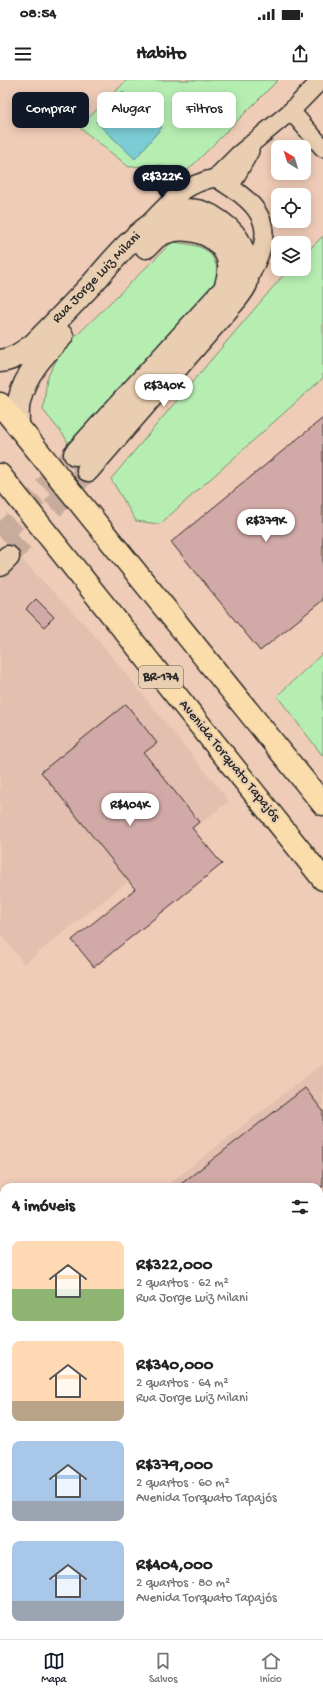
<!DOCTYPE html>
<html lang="pt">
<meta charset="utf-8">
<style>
:root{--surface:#fff;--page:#f6f6f6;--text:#222;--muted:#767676;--line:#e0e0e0;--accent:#111827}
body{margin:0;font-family:"Gochi Hand",sans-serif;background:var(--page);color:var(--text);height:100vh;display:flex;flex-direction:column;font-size:15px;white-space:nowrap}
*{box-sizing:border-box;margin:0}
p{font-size:13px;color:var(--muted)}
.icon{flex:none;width:22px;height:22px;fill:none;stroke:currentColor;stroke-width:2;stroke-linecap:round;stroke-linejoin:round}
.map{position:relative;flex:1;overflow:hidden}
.sheet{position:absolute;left:0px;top:1103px;width:323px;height:456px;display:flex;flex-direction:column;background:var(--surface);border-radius:12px 12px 0 0;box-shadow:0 2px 10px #0003}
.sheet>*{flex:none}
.banner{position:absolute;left:12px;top:12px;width:299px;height:36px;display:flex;gap:8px}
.needle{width:26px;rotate:322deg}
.controls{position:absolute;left:271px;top:60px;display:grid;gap:8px}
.controls a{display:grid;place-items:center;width:40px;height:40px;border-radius:8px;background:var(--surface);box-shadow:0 2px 10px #0003;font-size:20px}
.price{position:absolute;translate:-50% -34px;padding:0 9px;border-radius:14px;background:#fff;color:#222;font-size:13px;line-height:26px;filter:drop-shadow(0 1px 2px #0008)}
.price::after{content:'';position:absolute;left:50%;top:24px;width:12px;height:9px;margin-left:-6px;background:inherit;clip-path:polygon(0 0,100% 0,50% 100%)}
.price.current{background:var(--accent);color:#fff}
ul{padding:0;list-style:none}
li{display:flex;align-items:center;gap:12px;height:100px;padding:0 12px}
li span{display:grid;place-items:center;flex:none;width:112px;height:80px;border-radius:8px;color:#555}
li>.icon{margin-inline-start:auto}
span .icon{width:48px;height:48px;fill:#fffc;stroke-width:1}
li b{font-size:17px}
h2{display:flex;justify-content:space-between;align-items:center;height:48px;padding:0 12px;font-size:17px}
.pill{padding:0 14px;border-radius:8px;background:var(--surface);box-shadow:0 2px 10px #0003;font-size:14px;line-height:36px}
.pill.current{background:var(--accent);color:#fff}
.status{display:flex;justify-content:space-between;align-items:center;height:28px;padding:0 20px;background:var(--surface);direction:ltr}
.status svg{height:11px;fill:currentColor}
header{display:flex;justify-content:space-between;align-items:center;height:52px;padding:0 12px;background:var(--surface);font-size:18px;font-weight:700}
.tabs{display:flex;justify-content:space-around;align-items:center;height:56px;border-top:1px solid var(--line);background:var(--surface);font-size:11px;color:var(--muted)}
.tabs a{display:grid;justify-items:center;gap:2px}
.tabs .current{color:var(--accent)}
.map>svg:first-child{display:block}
.built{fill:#e2bfaf}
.green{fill:#b6eeb2;stroke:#708c6e}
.water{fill:#7cccd6;stroke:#5c8c92}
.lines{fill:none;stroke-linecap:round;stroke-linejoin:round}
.stream{stroke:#5c8c92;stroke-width:4.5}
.building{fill:#d1a9a7;stroke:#2b2b2b}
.secondary-tunnel{stroke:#c8ac9b;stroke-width:22;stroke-dasharray:22 11;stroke-linecap:butt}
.street-casing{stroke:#2b2b2b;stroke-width:20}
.secondary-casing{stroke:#2b2b2b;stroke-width:25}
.highway-casing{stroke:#2b2b2b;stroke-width:25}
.street{stroke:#eaceb1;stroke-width:17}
.secondary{stroke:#eaceb1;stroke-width:22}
.highway{stroke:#fbddab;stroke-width:22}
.labels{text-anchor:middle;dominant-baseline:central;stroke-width:4;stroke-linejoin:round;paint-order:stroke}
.shield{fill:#eaceb1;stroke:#645c53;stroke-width:1}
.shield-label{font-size:13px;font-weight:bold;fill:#2b2b2b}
.street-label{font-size:14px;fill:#2b2b2b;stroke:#eaceb1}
</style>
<div class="status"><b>08:54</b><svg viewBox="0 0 49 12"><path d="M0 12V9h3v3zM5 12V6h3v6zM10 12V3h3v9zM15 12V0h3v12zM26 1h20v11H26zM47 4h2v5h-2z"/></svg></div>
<header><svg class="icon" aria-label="menu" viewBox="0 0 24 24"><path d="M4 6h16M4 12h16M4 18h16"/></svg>Habito<svg class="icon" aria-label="share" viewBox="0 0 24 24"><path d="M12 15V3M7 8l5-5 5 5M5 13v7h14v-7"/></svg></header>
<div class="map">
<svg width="323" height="1559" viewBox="0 0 323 1559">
<rect width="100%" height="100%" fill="#efccb7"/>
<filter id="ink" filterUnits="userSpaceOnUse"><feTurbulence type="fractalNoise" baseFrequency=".025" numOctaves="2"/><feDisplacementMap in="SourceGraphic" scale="8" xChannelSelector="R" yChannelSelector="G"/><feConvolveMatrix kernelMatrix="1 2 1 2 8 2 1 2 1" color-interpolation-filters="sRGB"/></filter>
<g filter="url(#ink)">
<g class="built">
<path d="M 22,480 L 90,550 L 229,721 L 24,884 L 0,853 L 0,501 Z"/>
<path d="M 323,983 L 323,1503 L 319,1499 L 319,1107 L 165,1107 Z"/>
</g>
<g class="green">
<path d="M 127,0 L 278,0 L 184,94 L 160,85 L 129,87 L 79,47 Z"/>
<path d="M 323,156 L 323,298 L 160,444 L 136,441 L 111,399 L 194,300 L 280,199 L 290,189 L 304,189 L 304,175 Z"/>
<path d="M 172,162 C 202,166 215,166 219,200 L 70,367 L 65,357 L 43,330 L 47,298 L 62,270 Z"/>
<path d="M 323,573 L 323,676 L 277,616 Z"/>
<path d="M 4,1232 L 4,1555 L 319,1555 L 319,1499 L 323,1503 L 323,1559 L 0,1559 L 0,1235 Z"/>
</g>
<path class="water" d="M 123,12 L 162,47 L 135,79 L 96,42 Z"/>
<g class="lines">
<g class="stream">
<path d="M 0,1540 L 4,1541"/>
<path d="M 79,1555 L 100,1559"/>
</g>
</g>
<g class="building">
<path d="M 323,338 L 323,520 L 260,571 L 171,462 Z"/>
<path d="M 36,519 L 54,537 L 44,547 L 26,529 Z"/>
<path d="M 126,624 L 157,663 L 144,673 L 199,742 L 192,748 L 222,784 L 94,887 L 72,860 L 135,809 L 41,692 Z"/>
<path d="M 305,1008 L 323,1031 L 323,1107 L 177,1107 Z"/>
</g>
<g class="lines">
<g class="secondary-tunnel">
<path d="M 0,457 L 75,374"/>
<path d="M 8,477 L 88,390"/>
</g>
<defs>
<g id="street">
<path d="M 291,31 L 323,68"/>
<path d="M 215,98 L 238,75 L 291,31 L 321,0"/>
<path d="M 230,107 L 250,71"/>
<path d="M 151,141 C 171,120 185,104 215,98 C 223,102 229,107 236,111 C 276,139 267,163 247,202"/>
</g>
<g id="secondary">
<path d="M 0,281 C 13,280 23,272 33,265 C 53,245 73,224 92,204 C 119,174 165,111 211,136 C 221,142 232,150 238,160 C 244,171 250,192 246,204 C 244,209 239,215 236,219 L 88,390"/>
<path d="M 18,346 C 18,338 17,329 19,321 C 25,294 43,275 62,256"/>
<path d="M 75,374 L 225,209 C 228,199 232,186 227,176 C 216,150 180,143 158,156 C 153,159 150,164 146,167"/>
<path d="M 0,485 L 8,477"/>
</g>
<g id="highway">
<path d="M 0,324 L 323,724"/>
<path d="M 0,395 L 323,799"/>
</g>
</defs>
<use href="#street" class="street-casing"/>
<use href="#secondary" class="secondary-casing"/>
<use href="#highway" class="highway-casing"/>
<use href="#street" class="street"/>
<use href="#secondary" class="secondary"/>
<use href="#highway" class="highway"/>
</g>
</g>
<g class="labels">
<rect class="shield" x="139" y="586" width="44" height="22" rx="3"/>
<g class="shield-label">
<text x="161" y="597">BR-174</text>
</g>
<g class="street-label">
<text transform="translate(97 198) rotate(-46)">Rua Jorge Luiz Milani</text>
<text transform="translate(229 681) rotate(51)">Avenida Torquato Tapajós</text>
</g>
</g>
</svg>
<div class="controls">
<a><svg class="needle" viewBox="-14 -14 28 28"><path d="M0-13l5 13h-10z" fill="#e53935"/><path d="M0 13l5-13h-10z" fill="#767676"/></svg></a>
<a><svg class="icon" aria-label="locate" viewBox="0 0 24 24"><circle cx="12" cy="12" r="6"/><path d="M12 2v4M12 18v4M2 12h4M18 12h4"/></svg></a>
<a><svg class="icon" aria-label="layers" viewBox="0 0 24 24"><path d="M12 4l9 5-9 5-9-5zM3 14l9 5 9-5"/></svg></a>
</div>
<b class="price current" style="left:162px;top:119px">R$322K</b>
<b class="price" style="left:164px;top:328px">R$340K</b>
<b class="price" style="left:266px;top:463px">R$379K</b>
<b class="price" style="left:130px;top:747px">R$404K</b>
<div class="banner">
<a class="pill current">Comprar</a>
<a class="pill">Alugar</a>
<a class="pill">Filtros</a>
</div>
<section class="sheet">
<h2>4 imóveis<svg class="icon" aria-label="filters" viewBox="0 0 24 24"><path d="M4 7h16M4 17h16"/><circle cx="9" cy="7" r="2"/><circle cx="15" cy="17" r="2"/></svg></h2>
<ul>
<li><span style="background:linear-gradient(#ffd9b3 60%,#8fb573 0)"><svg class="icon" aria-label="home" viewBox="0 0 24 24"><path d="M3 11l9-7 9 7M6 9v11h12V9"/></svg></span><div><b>R$322,000</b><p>2 quartos · 62 m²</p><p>Rua Jorge Luiz Milani</p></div></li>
<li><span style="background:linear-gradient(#ffd9b3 75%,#b9a48a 0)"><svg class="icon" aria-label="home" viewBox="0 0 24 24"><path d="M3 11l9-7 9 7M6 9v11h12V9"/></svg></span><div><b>R$340,000</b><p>2 quartos · 64 m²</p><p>Rua Jorge Luiz Milani</p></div></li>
<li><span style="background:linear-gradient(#a9c7e8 75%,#9aa5b1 0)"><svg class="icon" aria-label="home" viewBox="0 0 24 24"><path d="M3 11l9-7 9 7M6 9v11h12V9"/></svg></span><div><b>R$379,000</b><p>2 quartos · 60 m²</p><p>Avenida Torquato Tapajós</p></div></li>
<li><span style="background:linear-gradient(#a9c7e8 75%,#9aa5b1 0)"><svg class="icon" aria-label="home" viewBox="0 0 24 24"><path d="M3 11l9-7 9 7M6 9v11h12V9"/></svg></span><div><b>R$404,000</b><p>2 quartos · 80 m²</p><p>Avenida Torquato Tapajós</p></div></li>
</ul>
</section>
</div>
<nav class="tabs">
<a class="current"><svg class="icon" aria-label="map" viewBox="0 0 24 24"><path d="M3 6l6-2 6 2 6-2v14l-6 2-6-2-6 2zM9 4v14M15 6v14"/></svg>Mapa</a>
<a><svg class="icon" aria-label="saved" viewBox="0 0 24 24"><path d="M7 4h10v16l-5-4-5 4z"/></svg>Salvos</a>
<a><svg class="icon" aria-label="home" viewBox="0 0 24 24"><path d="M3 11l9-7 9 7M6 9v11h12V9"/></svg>Início</a>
</nav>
